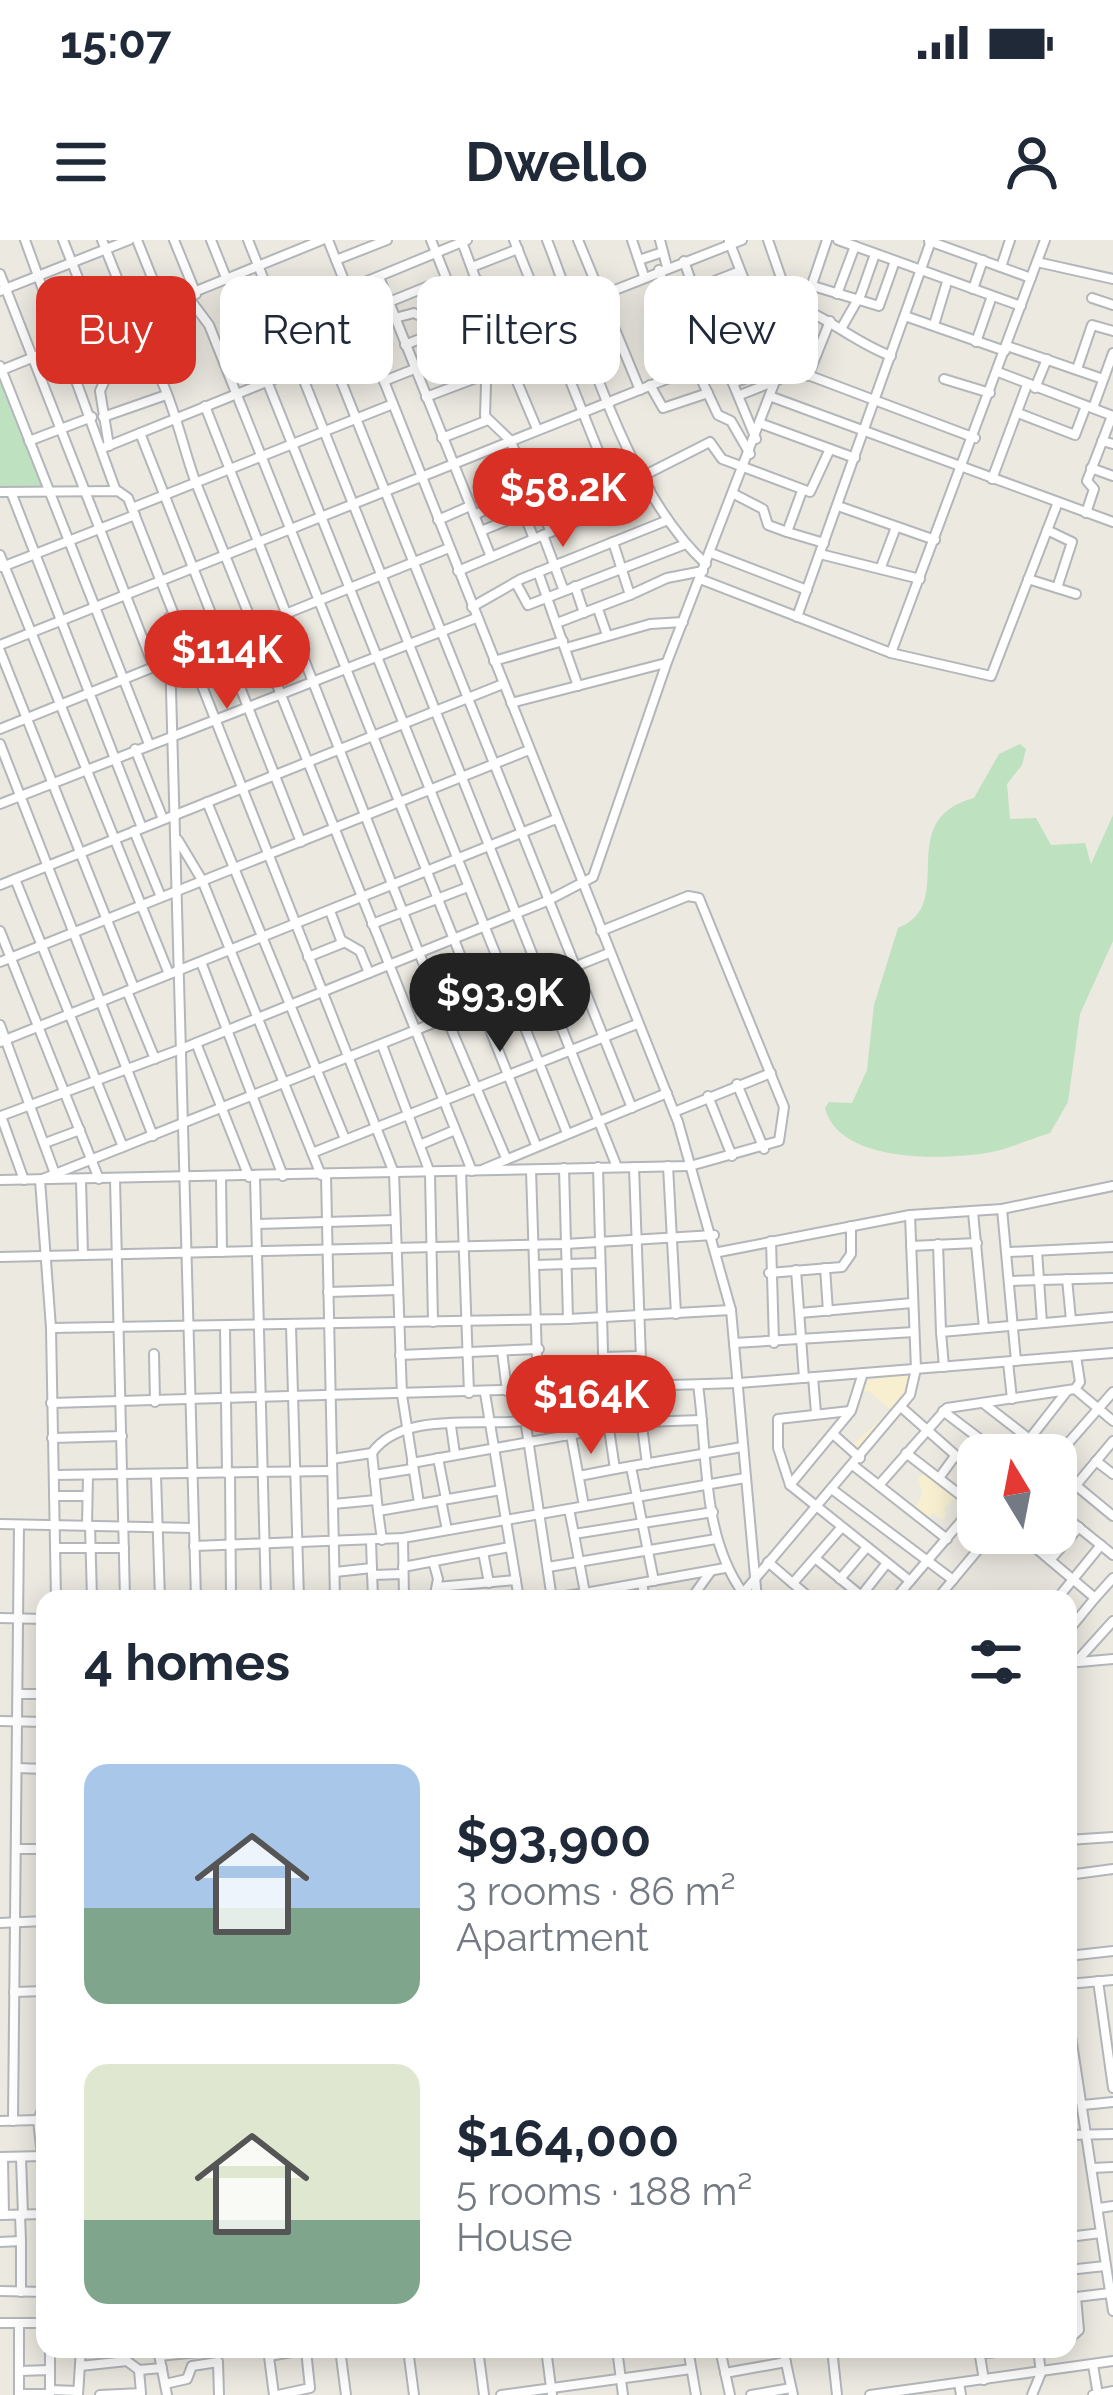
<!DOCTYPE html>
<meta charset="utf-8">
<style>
:root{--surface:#fff;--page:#f6f6f7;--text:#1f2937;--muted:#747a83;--accent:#d93025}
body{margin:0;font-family:Raleway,sans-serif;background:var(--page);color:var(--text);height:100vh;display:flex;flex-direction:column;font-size:45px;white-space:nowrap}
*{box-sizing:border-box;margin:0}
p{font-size:39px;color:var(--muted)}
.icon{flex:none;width:66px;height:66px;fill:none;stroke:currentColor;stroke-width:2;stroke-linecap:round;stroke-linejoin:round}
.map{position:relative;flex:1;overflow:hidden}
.details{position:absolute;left:36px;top:1350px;width:1041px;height:768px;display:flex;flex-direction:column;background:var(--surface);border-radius:24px;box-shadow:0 6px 30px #0003}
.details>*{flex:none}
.hud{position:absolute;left:36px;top:36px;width:1041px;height:108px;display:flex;gap:24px}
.needle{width:78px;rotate:350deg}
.tools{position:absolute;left:957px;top:1194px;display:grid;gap:24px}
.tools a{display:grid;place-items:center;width:120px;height:120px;border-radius:24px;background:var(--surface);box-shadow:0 6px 30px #0003;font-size:60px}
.price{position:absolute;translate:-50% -102px;padding:0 27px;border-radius:42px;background:var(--accent);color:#fff;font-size:39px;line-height:78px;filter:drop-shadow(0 3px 6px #0008)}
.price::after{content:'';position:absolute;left:50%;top:72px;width:36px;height:27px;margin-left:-18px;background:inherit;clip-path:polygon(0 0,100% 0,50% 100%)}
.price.on{background:#222;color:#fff}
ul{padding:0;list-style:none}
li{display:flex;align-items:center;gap:36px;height:300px;padding:0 48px}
li span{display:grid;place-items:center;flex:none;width:336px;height:240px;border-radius:24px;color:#555}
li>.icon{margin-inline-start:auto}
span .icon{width:144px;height:144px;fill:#fffc;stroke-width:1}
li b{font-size:51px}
h2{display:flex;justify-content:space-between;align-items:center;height:144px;padding:0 48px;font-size:51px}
.pill{padding:0 42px;border-radius:24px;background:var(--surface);box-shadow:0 6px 30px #0003;font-size:42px;line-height:108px}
.pill.on{background:var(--accent);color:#fff}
.status{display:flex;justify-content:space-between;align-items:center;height:84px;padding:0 60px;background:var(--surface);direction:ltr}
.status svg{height:33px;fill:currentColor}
header{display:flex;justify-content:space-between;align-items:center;height:156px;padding:0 48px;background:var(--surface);font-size:54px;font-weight:700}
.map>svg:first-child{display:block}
.green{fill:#bee1bf}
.sand{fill:#f7efd0}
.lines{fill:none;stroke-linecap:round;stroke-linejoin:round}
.minor-casing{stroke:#b3b6ba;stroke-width:12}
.minor{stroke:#fff;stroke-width:8}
</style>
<div class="status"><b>15:07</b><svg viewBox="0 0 49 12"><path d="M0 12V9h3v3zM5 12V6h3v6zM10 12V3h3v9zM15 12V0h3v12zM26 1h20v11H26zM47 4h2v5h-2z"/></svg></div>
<header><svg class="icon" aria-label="menu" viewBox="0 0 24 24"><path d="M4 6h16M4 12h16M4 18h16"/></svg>Dwello<svg class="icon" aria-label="person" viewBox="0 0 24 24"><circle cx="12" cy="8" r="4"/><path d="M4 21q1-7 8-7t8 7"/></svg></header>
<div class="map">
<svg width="1113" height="2155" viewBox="0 0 1113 2155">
<rect width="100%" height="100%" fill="#ebe9e0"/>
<g class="green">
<path d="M 0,134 L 44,248 L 0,248 Z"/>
<path d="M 1020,504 L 1026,509 L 1022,525 L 1007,544 L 1010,579 L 1036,578 L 1051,605 L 1085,603 L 1091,624 L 1113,575 L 1113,701 L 1080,774 L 1068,862 L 1050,893 C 1029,899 1008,910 986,913 C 941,920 839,923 825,868 L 829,862 L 852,863 L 867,830 L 874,765 L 898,688 C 960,664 891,580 974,558 L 999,514 Z"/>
</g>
<g class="sand">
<path d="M 915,1132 L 911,1151 L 860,1215 L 849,1208 L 891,1170 L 868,1151 L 859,1152 L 863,1141 Z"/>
<path d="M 927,1231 L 959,1254 L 944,1269 L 947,1274 L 942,1280 L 933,1273 L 925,1282 L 914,1269 L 922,1254 L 918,1238 Z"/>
</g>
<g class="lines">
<defs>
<g id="minor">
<path d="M 25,0 L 116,251"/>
<path d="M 63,0 L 99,91"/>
<path d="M 102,0 L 133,78 L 100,151 L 109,206"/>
<path d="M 137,0 L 163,65"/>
<path d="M 174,0 L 196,54"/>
<path d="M 211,0 L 227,40"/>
<path d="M 248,0 L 617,927"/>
<path d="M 328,0 L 678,882 L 731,1070 L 757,1359"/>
<path d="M 431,0 L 451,50 L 444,64 L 460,109"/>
<path d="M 514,0 L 619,263"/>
<path d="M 547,0 C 586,100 626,251 706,324"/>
<path d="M 578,0 L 640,150"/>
<path d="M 632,0 L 644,36"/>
<path d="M 660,0 L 667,27"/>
<path d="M 838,0 L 1021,66"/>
<path d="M 729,1 L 767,99"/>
<path d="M 929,1 L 1031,38"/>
<path d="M 462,2 L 479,48 L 477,75 L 485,100"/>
<path d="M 336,20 L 387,0"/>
<path d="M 639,20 L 663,12"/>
<path d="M 684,21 L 698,61"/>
<path d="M 1037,22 L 1113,39"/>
<path d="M 472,27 L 518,9"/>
<path d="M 1001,27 L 1010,0"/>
<path d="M 659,30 L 673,68 L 698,61 L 706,88 L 697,93 L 708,123"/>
<path d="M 0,34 L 153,425"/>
<path d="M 379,37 L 491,317"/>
<path d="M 813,46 L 879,66 L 895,21"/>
<path d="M 348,49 L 467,0"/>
<path d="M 694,49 L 740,31"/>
<path d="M 973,49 L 983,20"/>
<path d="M 451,50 L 477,40"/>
<path d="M 0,51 L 129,0"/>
<path d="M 837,54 L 855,6"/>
<path d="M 188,57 L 209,85 L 536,905"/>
<path d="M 1092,58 L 1113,65"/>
<path d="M 389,62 L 446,39"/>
<path d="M 804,69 C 837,84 857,103 891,116"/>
<path d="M 905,76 L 1005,111"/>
<path d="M 395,78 L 414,73 L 432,82 L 478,60"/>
<path d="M 934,85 L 947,42"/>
<path d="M 842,87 L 861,54 L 875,14"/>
<path d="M 706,88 L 791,67"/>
<path d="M 497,94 L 537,189"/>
<path d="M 125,98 C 167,116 179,200 196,243 L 472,931"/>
<path d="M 976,102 L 992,56"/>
<path d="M 473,104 L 486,144 L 485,176 L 510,200 L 551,292"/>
<path d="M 405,105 L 534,52"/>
<path d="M 1007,106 L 1103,139"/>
<path d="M 331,116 L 632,868"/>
<path d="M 722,117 L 756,199"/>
<path d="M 508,120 L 554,103"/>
<path d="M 0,126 L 149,504"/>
<path d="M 696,128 L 718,175 L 731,181 L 750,214"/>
<path d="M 1077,129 L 1092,85 L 1113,91"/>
<path d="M 2,130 L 322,0"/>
<path d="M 998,132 L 1113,176"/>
<path d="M 513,133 L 534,125 L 542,138 L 566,132"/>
<path d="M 808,136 L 830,81"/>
<path d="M 944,139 L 990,153"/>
<path d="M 267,141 L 567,893"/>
<path d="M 384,141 L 742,0"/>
<path d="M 735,142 L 784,126 L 975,198"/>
<path d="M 650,145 L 663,168 L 708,153"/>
<path d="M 1035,148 L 1047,119"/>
<path d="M 740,155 L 778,140"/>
<path d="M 426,157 L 484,135"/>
<path d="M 772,157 L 1113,282"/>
<path d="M 205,166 L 419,713 L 506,918"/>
<path d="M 1093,168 L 1113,113"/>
<path d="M 1018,173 L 1075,195 L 1086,166"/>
<path d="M 103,177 L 166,155"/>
<path d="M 762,184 L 855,218"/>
<path d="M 140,193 L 301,602"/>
<path d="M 442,198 L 488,180"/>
<path d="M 29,201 L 92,177"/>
<path d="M 1102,201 L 1113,204"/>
<path d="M 103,208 L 368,101"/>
<path d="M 1091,228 L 1113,236"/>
<path d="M 643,236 L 710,202 L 722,219 L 810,252 L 830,209"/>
<path d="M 992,239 L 1027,145"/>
<path d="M 802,251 L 787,292 L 824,303"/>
<path d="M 0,252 L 118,251 L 128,258 L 394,933 L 402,1155 L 419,1263"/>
<path d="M 11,252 L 142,588"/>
<path d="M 734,254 L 763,269 L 768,285 L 787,292"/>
<path d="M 517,256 L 534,299"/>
<path d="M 838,266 L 935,300"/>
<path d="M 132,268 L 393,164"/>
<path d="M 1086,273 L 1094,249 L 1087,241 L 1112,176"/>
<path d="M 474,275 L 532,249"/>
<path d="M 438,280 L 470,266"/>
<path d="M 1047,290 L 1072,302 L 1057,348"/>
<path d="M 481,291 L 523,274"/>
<path d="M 543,295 L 564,351"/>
<path d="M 711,313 L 807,350"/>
<path d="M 820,314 L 920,339"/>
<path d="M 0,315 L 169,734"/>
<path d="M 2,327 L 135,275"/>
<path d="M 881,327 L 896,287"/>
<path d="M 458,331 L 650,250"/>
<path d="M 538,332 L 578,446"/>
<path d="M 700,339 L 891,413 L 1045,0"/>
<path d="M 1028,339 L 1076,354"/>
<path d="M 517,345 L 528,365 L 686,304"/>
<path d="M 575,346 L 584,373"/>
<path d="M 630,355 L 667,338 L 703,331"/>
<path d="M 472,367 L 521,339 L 668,280"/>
<path d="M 598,369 L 607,395"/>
<path d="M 169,377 L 196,1359"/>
<path d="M 797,377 L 931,1"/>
<path d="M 557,383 L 630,355 L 613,302"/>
<path d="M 0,405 L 782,93 L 802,74 L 827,0"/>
<path d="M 566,408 L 650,384 L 683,382"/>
<path d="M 0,411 L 134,748"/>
<path d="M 891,413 L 991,436 L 1058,262"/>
<path d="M 494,421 L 563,401"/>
<path d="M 511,463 L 666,423"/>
<path d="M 0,489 L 449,308"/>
<path d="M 0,504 L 153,896"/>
<path d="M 135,509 L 163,579"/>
<path d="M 207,562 L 345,899"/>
<path d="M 0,564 L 476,378"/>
<path d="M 134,591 L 161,657"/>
<path d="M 178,600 L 202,640 L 321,935"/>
<path d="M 15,639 L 123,907"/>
<path d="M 0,645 L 503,444"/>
<path d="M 330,671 L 341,700 L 360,711 L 369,733"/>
<path d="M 372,684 L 468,647"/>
<path d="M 0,691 L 99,939"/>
<path d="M 308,717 L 343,703"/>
<path d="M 0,722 L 529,510"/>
<path d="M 201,722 L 283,936"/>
<path d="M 127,751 L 155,819"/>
<path d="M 0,785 L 54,931"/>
<path d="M 0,802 L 556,579"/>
<path d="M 196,803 L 249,937"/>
<path d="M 382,805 L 430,933 L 433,1082"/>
<path d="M 737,844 L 764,909"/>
<path d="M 708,856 L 732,916"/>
<path d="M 674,872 L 771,833"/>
<path d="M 1,876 L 181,809 L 547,661 L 593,637 L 667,422 L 797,84 L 768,0"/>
<path d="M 1,876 L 24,940"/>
<path d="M 45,903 L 80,890"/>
<path d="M 422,904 L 455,890"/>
<path d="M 312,913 L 637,784"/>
<path d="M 668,926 L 676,1074"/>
<path d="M 598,927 L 604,1149"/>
<path d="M 634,927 L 642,1147"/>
<path d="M 564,928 L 568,1079"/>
<path d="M 484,929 L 667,853"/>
<path d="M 531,930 L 538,1150"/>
<path d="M 461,931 L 469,1153"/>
<path d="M 326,935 L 335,1359"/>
<path d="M 221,937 L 222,1012"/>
<path d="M 255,937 L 266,1359"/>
<path d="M 115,939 L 125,1359"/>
<path d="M 0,940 L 690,926 L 779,901 L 784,867 L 699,658 L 688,656 L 601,691"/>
<path d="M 81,940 L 83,1015"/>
<path d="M 1002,969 L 1016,1121"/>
<path d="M 973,972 L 984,1088"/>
<path d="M 257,984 L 395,980"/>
<path d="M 771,1001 L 774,1103"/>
<path d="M 938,1004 L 941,1092"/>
<path d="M 911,1006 L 977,1003"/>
<path d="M 1037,1011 L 1042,1083"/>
<path d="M 719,1012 L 910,975 L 1002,969 L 1113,946"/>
<path d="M 1010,1012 L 1113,1007"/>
<path d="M 0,1017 L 565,1004 L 714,995"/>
<path d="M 535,1025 L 599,1023"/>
<path d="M 825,1028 L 828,1071"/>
<path d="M 796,1030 L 804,1138"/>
<path d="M 769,1033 L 842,1027 L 851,1014 L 851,986"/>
<path d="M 1067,1039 L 1071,1080"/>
<path d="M 1011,1041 L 1113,1038"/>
<path d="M 328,1052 L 397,1050"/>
<path d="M 800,1073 L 912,1063"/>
<path d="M 291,1086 L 299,1359"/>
<path d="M 51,1088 L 568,1079 L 731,1070"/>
<path d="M 225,1088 L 227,1233"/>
<path d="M 734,1103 L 914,1092"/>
<path d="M 502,1111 L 507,1151"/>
<path d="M 154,1114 L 155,1162"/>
<path d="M 400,1115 L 539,1109"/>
<path d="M 603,1117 L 640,1116"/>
<path d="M 1008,1122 L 1012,1159"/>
<path d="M 944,1127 L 941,1092 L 1113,1077"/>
<path d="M 863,1133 L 851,1171 L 790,1245 L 910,1341 L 895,1359"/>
<path d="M 813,1137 L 816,1173"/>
<path d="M 698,1145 C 708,1214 701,1295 743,1353"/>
<path d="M 637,1148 L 647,1224"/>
<path d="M 603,1149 L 615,1229 L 742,1207"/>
<path d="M 1075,1149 L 1113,1181"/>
<path d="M 556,1151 L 565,1196"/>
<path d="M 521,1152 L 552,1359"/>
<path d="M 485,1153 L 519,1359"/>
<path d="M 51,1163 L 739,1143 L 1113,1113"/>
<path d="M 983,1163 L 1050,1215"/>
<path d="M 901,1167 L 978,1235"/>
<path d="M 943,1171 L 1001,1215"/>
<path d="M 451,1186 L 455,1214"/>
<path d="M 833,1194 L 860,1218"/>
<path d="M 571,1195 L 584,1266"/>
<path d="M 52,1198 L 122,1196"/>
<path d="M 372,1213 C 401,1171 480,1186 525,1181"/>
<path d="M 906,1213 L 976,1267"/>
<path d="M 1017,1215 L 1067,1151"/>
<path d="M 1056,1217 L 1113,1152"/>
<path d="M 438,1218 L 446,1259"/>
<path d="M 332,1219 L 372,1213 L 378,1271 L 501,1250"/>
<path d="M 1096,1221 L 1113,1234"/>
<path d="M 412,1223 L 641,1182 L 702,1180"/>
<path d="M 854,1226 L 947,1299"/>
<path d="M 631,1227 L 654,1341"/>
<path d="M 1056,1229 L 1113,1276"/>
<path d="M 230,1233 L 231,1359"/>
<path d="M 54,1235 L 332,1231"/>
<path d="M 156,1235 L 160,1359"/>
<path d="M 374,1235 L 412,1229"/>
<path d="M 579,1236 L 615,1229"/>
<path d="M 939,1238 L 955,1216"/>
<path d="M 790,1245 L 778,1208 L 778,1179 L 850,1171"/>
<path d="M 879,1245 L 947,1168 L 1075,1149 L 1080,1142 L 1076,1116"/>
<path d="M 833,1250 L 953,1340"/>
<path d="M 54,1256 L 87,1256"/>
<path d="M 441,1260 L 447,1290"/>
<path d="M 333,1264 L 376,1260"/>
<path d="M 569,1269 L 574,1294 L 713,1272"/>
<path d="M 1056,1269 L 1113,1201"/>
<path d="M 1056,1269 L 1113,1315"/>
<path d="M 378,1271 L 382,1300"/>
<path d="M 0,1284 L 194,1288"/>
<path d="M 87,1286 L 88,1235"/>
<path d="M 90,1286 L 92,1359"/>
<path d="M 1018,1293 L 1095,1358 L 1113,1338"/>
<path d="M 574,1294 L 585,1353 L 725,1328"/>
<path d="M 403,1298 L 404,1359"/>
<path d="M 371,1301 L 373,1359"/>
<path d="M 194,1306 L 403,1298 L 745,1238"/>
<path d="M 55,1308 L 124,1308"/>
<path d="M 483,1312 L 489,1343"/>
<path d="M 815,1318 L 865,1359"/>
<path d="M 1050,1320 L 1079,1287"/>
<path d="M 433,1321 L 438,1339 L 434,1359"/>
<path d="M 768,1322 L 811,1359"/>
<path d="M 403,1327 L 510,1307"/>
<path d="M 548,1327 L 716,1299"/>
<path d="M 335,1332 L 372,1328"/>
<path d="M 372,1335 L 403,1334"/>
<path d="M 840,1339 L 867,1307"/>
<path d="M 910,1341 L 975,1265"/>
<path d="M 642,1343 L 645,1359"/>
<path d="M 793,1343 L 841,1288"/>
<path d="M 437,1347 L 516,1340"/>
<path d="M 861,1356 L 887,1323"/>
<path d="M 552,1358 L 585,1353"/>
<path d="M 56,1359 L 51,1088 L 40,940 L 609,713"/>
<path d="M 691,1359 L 711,1331"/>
<path d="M 738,1359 L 910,1155 L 916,1129 L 910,975"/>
<path d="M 937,1359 L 992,1293"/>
<path d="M 1057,1359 L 1101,1305"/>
<path d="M 0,1378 L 45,1379"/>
<path d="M 1068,1391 L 1095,1358"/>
<path d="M 1076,1422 L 1113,1381"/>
<path d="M 1068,1423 L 1113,1419"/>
<path d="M 18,1454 L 45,1454"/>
<path d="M 0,1481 L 45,1482"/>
<path d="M 17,1528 L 45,1529"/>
<path d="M 1068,1600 L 1113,1597"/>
<path d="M 17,1609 L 45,1609"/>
<path d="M 1068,1635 L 1113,1629"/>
<path d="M 0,1683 L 45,1681"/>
<path d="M 1068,1716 L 1113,1711"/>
<path d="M 1098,1741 L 1113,1848"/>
<path d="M 1068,1744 L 1113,1740"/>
<path d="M 14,1752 L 45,1751"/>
<path d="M 1068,1777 L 1113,2071"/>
<path d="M 45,1863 L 38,1880 L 45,1943"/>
<path d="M 1083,1865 L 1113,1862"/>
<path d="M 0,1881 L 38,1880"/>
<path d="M 13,1881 L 19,1285"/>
<path d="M 1068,1895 L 1113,1894"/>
<path d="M 0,1917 L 44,1916"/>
<path d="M 21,1917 L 23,1975"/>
<path d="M 3,1918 L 4,1975"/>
<path d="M 1092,1928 L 1113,1927"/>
<path d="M 1099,1968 L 1113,1966"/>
<path d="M 1,1975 L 45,1974"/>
<path d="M 20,1975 L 21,2001"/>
<path d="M 1068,1997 L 1101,1993"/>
<path d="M 0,2002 L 21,2001 L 21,2052"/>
<path d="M 1068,2030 L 1105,2026"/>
<path d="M 0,2051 L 45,2052"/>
<path d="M 1068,2058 L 1110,2053"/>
<path d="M 0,2083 L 45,2083"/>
<path d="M 1068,2100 L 1079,2090 L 1076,2057"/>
<path d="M 72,2109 L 100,2109"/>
<path d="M 158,2109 L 167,2155"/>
<path d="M 268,2109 L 274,2155"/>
<path d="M 340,2109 L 346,2155"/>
<path d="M 408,2109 L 414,2155"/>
<path d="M 478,2109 L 484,2155"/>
<path d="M 546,2109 L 552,2155"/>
<path d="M 617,2109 L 623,2155"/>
<path d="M 688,2109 L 696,2155"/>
<path d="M 720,2109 L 730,2155"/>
<path d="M 783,2109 L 793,2155"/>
<path d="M 832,2109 L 837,2155"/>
<path d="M 979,2110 L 984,2140"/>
<path d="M 979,2114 L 1021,2109"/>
<path d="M 159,2116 L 218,2110"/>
<path d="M 269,2116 L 309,2109"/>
<path d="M 218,2122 L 219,2155"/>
<path d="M 1093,2125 L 1098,2155"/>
<path d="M 80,2126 L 127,2121 L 139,2130 L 162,2128"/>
<path d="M 19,2131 L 50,2130"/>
<path d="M 725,2133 L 786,2122"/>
<path d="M 959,2143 L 961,2155"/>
<path d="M 165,2144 L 187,2139 L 192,2126 L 218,2122"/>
<path d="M 50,2150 L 78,2151"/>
<path d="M 19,2154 L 50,2154"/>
<path d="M 19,2155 L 19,2083"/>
<path d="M 50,2155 L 50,2109"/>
<path d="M 78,2155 L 81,2109"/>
<path d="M 100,2155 L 141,2153 L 139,2130"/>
<path d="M 278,2155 L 310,2148 L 306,2110"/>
<path d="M 501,2155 L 691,2129"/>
<path d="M 751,2155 L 791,2148"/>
<path d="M 870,2155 L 1113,2121"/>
<path d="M 1032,2155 L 1041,2133 L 1038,2109"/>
<path d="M 1093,2155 L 1113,2151"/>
</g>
</defs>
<use href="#minor" class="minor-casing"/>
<use href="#minor" class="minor"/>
</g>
</svg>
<div class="tools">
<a><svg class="needle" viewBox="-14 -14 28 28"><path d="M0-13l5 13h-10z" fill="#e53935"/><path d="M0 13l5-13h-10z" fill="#747a83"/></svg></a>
</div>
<b class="price" style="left:563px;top:310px">$58.2K</b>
<b class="price" style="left:227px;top:472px">$114K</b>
<b class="price on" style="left:500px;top:815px">$93.9K</b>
<b class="price" style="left:591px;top:1217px">$164K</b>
<div class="hud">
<a class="pill on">Buy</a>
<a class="pill">Rent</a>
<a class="pill">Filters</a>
<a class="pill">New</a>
</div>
<section class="details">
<h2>4 homes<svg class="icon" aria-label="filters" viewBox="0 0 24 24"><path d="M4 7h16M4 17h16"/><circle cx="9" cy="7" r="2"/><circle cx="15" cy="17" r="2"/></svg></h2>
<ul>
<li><span style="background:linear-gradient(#a9c7e8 60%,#7fa58c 0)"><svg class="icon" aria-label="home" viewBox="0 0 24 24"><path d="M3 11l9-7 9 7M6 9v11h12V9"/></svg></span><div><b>$93,900</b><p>3 rooms · 86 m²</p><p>Apartment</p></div></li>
<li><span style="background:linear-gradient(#dfe7d0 65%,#7fa58c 0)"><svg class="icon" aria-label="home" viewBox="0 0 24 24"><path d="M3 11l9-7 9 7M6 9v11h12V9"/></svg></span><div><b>$164,000</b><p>5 rooms · 188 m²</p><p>House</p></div></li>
</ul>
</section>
</div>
